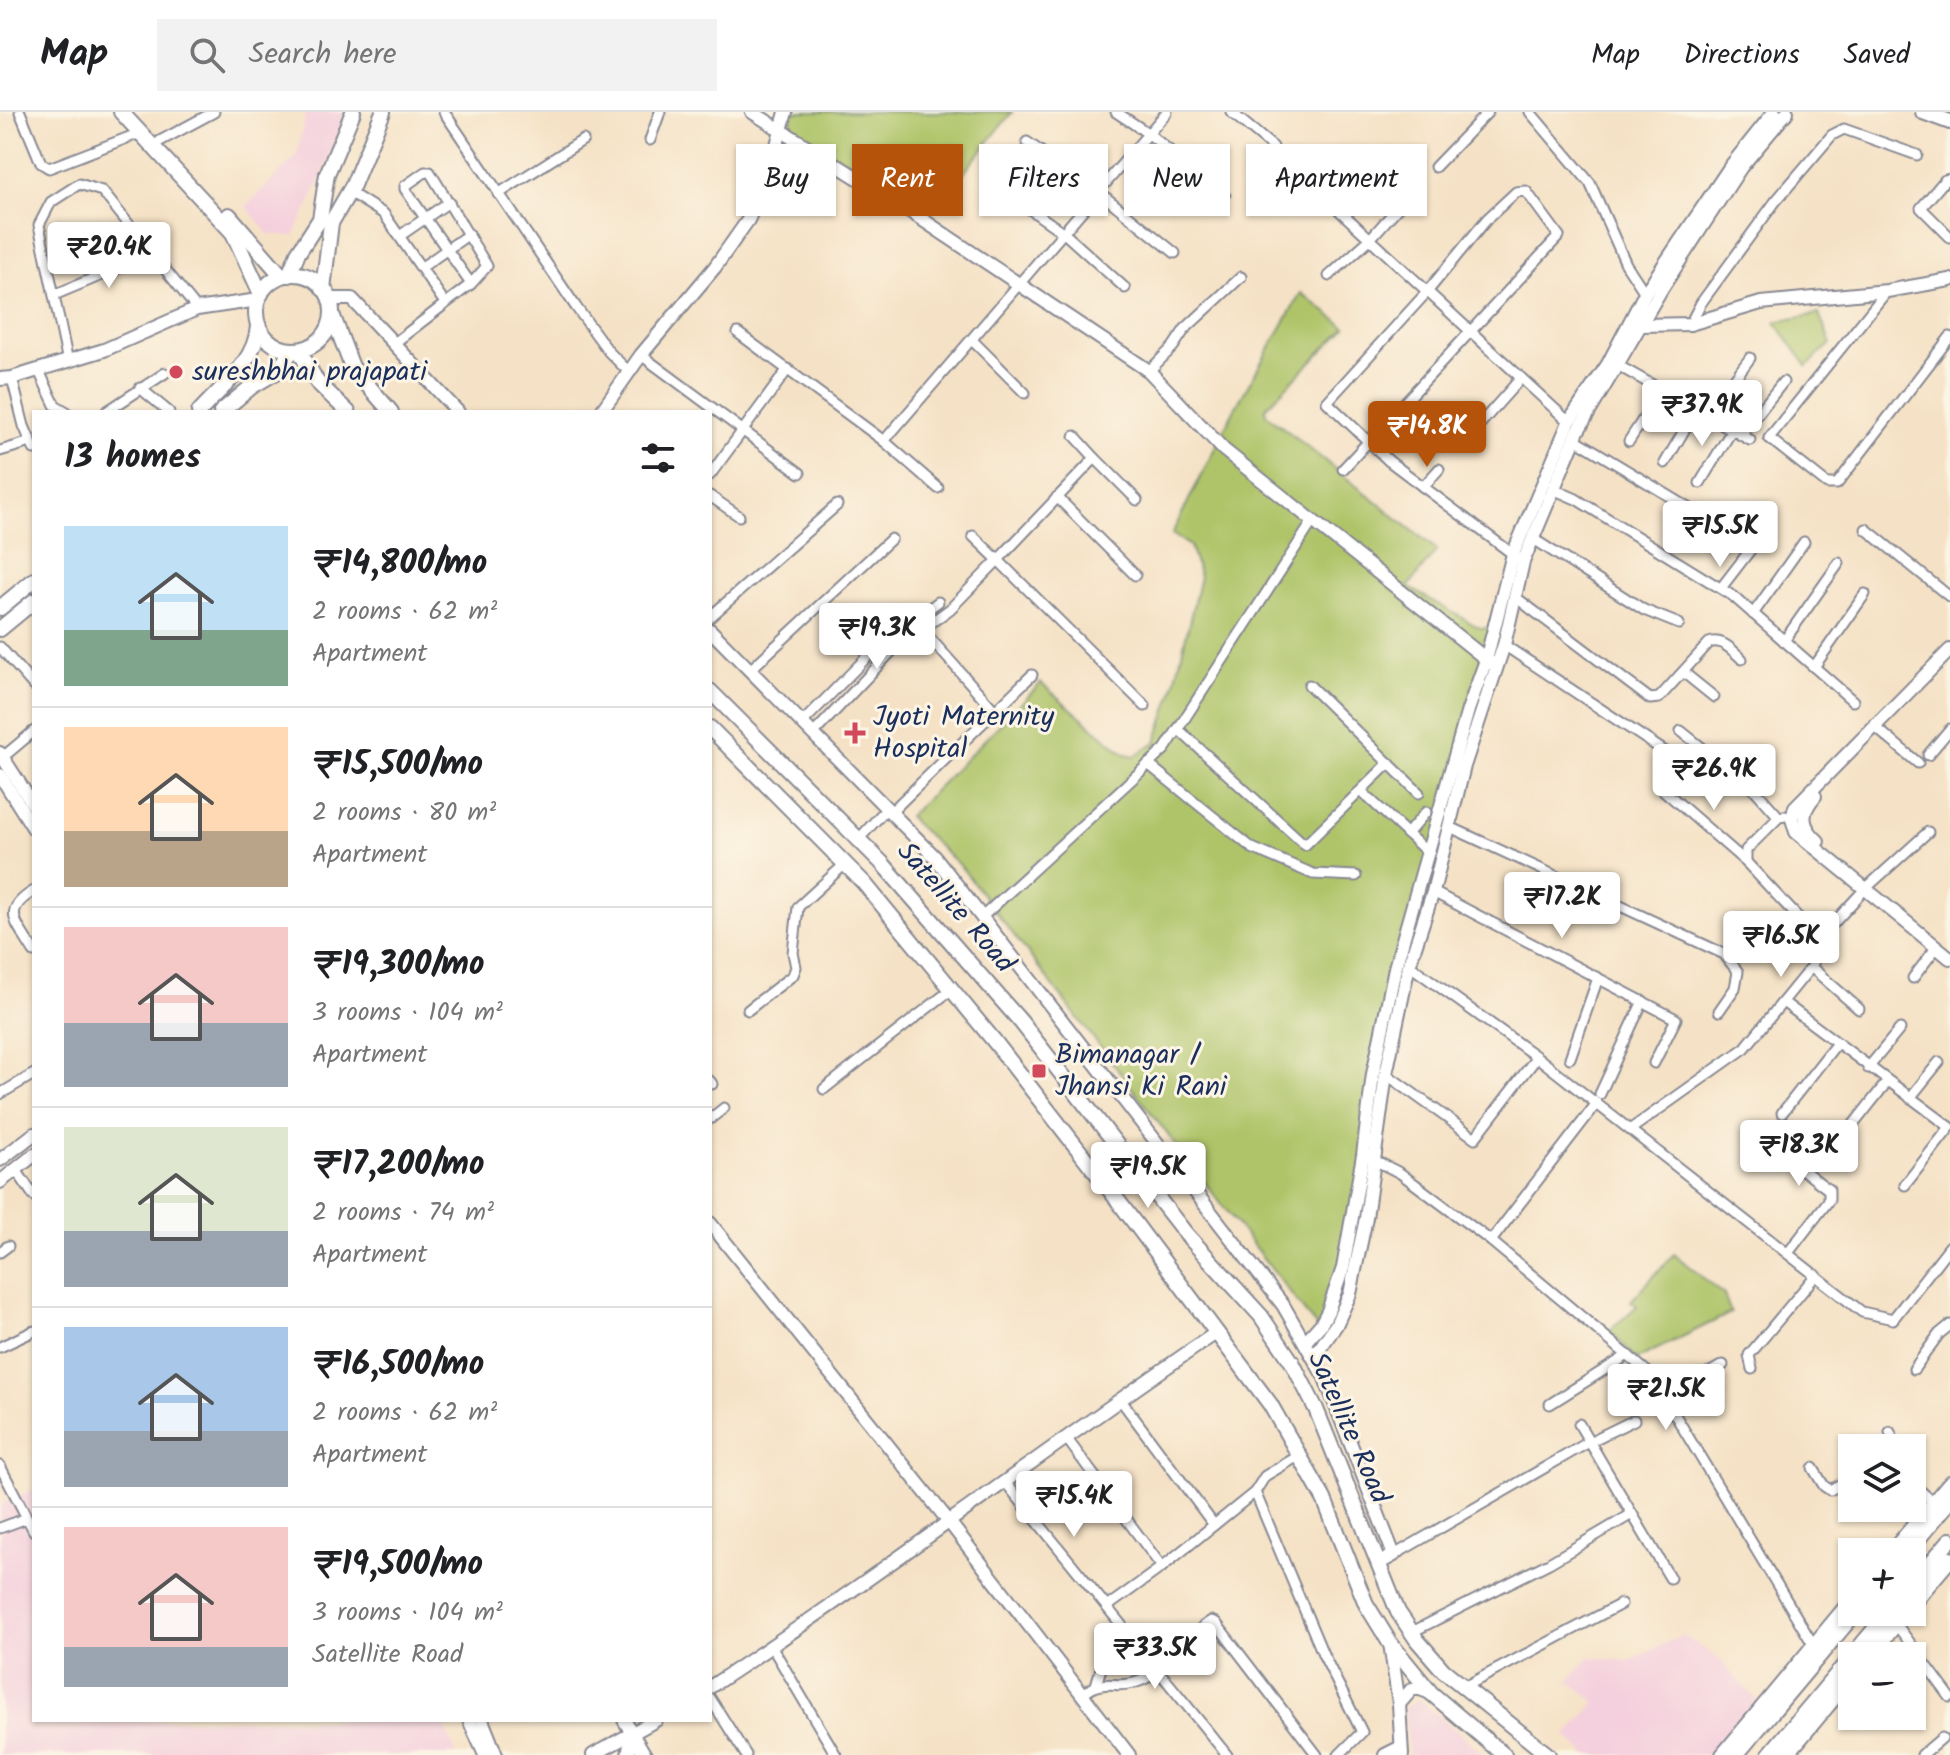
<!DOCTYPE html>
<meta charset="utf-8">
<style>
:root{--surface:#fff;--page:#f2f2f2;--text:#202124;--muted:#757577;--line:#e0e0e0;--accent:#b45309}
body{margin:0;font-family:Kalam,sans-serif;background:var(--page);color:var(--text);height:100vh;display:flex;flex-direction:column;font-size:30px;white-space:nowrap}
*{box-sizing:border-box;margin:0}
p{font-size:26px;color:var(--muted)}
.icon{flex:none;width:44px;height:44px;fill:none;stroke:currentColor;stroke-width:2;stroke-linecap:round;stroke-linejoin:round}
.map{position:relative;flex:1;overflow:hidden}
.sheet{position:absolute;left:32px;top:298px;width:680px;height:1312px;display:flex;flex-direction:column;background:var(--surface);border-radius:0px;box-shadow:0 2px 6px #0004}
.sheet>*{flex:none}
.guide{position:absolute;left:736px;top:32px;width:760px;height:72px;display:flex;gap:16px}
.fabs{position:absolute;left:1838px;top:1322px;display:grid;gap:16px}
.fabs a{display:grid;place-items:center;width:88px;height:88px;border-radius:0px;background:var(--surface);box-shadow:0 2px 6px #0004;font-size:40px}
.price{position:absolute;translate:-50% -68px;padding:0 18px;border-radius:8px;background:#fff;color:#222;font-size:26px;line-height:52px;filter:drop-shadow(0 2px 4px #0008)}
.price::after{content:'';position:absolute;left:50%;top:48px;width:24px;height:18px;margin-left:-12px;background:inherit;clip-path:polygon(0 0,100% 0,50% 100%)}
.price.active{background:var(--accent);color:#fff}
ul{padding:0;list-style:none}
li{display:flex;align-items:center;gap:24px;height:200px;padding:0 32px}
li+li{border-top:2px solid var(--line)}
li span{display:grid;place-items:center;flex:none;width:224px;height:160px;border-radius:0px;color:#555}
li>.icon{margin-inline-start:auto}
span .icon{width:96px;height:96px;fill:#fffc;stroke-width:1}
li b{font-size:34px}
h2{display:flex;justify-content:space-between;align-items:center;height:96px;padding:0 32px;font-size:34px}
.tag{padding:0 28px;border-radius:0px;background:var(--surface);box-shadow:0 2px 6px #0004;font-size:28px;line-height:72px}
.tag.active{background:var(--accent);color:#fff}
header{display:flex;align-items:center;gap:48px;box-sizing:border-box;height:112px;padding:0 40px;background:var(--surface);border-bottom:2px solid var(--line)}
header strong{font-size:38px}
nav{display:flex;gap:44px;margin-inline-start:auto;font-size:28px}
.search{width:560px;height:72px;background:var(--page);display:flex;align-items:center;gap:20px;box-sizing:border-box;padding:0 28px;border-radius:0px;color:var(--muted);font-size:30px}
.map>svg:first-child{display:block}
.built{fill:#f4cfdd}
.green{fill:#afc469;stroke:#657a64;stroke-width:2}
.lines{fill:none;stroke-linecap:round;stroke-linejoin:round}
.minor-casing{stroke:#888892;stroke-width:13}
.tertiary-casing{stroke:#888892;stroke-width:16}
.secondary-casing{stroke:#888892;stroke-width:18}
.primary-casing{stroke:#888892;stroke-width:18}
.minor{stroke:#fff;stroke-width:9}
.tertiary{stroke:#fff;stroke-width:12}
.secondary{stroke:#fff;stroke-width:14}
.primary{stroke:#fff;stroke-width:14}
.poi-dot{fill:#d1495b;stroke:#fcf5e5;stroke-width:3}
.labels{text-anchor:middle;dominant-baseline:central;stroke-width:6;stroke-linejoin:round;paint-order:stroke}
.poi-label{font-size:28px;fill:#1b2f5e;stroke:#fcf5e5;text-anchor:start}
.street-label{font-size:28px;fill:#1b2f5e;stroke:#fcf5e5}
</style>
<header>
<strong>Map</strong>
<div class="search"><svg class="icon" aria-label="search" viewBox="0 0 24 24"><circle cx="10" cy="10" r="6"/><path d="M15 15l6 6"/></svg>Search here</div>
<nav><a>Map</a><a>Directions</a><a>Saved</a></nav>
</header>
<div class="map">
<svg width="1950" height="1643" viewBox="0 0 1950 1643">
<rect width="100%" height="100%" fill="#fcf5e5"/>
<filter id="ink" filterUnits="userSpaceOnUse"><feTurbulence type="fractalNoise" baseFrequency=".0125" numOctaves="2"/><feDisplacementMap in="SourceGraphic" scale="16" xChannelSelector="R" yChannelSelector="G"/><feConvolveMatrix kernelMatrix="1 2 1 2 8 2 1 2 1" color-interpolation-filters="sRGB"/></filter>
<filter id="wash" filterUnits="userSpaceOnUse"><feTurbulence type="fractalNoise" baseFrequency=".006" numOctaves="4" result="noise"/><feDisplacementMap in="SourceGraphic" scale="32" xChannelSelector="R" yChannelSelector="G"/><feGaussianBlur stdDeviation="1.8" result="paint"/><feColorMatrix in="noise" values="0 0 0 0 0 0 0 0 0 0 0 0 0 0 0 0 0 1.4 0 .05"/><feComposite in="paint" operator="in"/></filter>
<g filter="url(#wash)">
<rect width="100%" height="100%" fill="#f5e2c6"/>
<g class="built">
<path d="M 306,0 L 347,0 L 322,65 L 294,124 L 268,122 L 246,94 L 297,44 Z"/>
<path d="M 34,1377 L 34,1608 L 443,1608 L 456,1643 L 0,1643 L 0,1392 Z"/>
<path d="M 1682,1523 L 1718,1546 L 1758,1589 L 1711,1643 L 1587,1643 L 1566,1624 L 1596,1590 L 1569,1569 L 1589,1545 L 1630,1549 Z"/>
<path d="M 1419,1587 L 1485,1643 L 1409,1643 L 1405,1596 Z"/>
</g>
<g class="green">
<path d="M 794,0 L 1012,0 L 928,106 L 788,19 Z"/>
<path d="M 1301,181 L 1346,215 L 1265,296 L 1266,302 L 1437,438 L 1408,475 L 1480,516 L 1493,516 L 1501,523 L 1388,912 L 1350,1157 L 1337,1198 L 1321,1221 L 962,756 L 908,705 L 1041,571 L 1125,642 L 1135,644 L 1156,630 L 1172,583 L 1200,465 L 1190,434 L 1172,422 L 1233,300 Z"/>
<path d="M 1819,202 L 1831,232 L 1807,254 L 1775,210 Z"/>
<path d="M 1674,1142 L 1724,1183 L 1731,1201 L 1637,1247 L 1609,1219 L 1637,1194 L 1631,1189 Z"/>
</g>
</g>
<g filter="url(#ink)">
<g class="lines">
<defs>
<g id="minor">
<path d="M 20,0 L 41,51 L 49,56 L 140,21"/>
<path d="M 444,0 L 576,195 L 609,240 L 629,260"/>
<path d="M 1116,0 L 1149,22 L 1225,84"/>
<path d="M 1231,0 L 1273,35"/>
<path d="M 1530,0 L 1590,71 L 1626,152 L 1645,181"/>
<path d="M 650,28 L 660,0"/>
<path d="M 160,29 L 214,0"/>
<path d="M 1027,30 L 1099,80 L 1175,141"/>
<path d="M 1435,55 L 1488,0"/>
<path d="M 1304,66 L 1569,310"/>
<path d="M 1950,67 L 1945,68 L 1921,96 L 1950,125"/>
<path d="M 998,75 L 1064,121 L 1125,176"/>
<path d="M 349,80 L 384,102 L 445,191"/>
<path d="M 498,82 L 583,28"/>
<path d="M 401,123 L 449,90"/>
<path d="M 422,155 L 469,122"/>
<path d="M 1329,164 L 1370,127 L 1410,82"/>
<path d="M 1887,179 L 1769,326 L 1827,372 L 1837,372 L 1950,225"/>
<path d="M 54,183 L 152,142"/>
<path d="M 1690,212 L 1701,191 L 1775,90 L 1832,23 L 1844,17 L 1917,43"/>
<path d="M 738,221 L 884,329 L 1167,0"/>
<path d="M 972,228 L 1025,281"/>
<path d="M 393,232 L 471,172 L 487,154 L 430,60 L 425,60 L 405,74 L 405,77 L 471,172"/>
<path d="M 641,243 L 800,361"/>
<path d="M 68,250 L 39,113 L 51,90 L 79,72 L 102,79 L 197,197"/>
<path d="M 1617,253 L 1750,328"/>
<path d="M 39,259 L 55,293 L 67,300"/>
<path d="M 1149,259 L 1173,235 L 1185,217 L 1241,165"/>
<path d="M 12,266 L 24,314 L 34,337"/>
<path d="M 140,276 L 169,300"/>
<path d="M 106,300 L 165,261"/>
<path d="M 1707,304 L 1750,246"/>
<path d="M 1741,323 L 1783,270"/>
<path d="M 1075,324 L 1095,346"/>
<path d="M 1575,327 L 1732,422"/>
<path d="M 884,329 L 938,376"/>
<path d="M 1629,329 L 1662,278"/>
<path d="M 1464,330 L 1521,266"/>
<path d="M 0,339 L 31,330"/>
<path d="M 1665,351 L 1696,298"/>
<path d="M 1343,357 L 1368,330 L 1559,124 L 1526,79 L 1516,80 L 1487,107 L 1427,180 L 1327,290 L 1389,349 L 1518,446"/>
<path d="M 710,363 L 788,257"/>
<path d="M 1700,371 L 1732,318"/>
<path d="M 1423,375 L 1439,357"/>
<path d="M 1553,377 L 1576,387 L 1733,484 L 1853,589"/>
<path d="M 710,384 L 739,404"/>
<path d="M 1057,385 L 1135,463"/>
<path d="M 1137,388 L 1095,346 L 998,448 L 1145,594"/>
<path d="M 1866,417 L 1950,485"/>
<path d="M 1532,426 L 1644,498 L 1679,512"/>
<path d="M 1721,476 L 1761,424"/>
<path d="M 1514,484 L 1650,587 L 1659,586 L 1709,531 C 1722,526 1732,538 1742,547"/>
<path d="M 1753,502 L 1804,430"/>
<path d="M 710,505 L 837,393"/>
<path d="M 928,524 L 995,599"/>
<path d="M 1784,529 L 1839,451"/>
<path d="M 1504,533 L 1667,641"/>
<path d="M 0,535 L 34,574"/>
<path d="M 1814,555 L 1865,482"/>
<path d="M 750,558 L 891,427"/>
<path d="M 1683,560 L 1714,585"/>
<path d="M 1309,573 L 1419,681"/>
<path d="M 803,610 L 873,539 L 938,490"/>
<path d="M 1178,617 L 1305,733 L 1389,651"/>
<path d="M 1681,619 L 1755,678 L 1779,705"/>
<path d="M 1880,619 L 1918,651"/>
<path d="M 814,621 L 892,539 L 950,497 L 998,448 L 973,424"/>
<path d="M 1928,643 L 1950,617"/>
<path d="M 3,645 L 34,619"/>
<path d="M 1148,652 L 1252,736 L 1313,762 L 1356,764"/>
<path d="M 1661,676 L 1746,750 L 1822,831"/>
<path d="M 1361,679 L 1427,740"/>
<path d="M 891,700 L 1032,563"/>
<path d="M 1450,715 L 1724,842 L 1738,860 L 1735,876 L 1719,899"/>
<path d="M 1407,722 L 1426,700"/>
<path d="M 858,728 L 887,696"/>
<path d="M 1746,750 L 1746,738 L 1779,705 L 1785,704"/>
<path d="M 34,779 C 0,799 17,811 34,840"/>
<path d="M 1433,780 L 1676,907 L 1654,951"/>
<path d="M 982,805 L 1165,637 L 1313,409"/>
<path d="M 1409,853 L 1537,945 L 1862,1200 L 1893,1207 L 1950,1134"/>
<path d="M 1811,855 L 1859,897"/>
<path d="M 1913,866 L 1936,836"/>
<path d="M 1783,890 L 1950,1015"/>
<path d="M 748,898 L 793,863 L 796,855 L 793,841 L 798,795 L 845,752"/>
<path d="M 1570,946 L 1598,866"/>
<path d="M 1868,956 L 1900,917"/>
<path d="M 1386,962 L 1475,1026 L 1537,945"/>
<path d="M 710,969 L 712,972"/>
<path d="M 824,977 L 952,877"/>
<path d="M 0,982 L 34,962"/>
<path d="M 1600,982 L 1643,889"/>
<path d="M 1910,986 L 1939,950"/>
<path d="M 1782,1001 L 1837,931"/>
<path d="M 710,1007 L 724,996"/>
<path d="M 1631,1017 L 1745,936 L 1811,855 L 1831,814 L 1864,778 L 1928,720"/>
<path d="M 1752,1019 L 1829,1078 L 1829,1088 L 1788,1141"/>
<path d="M 1835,1036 L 1887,970"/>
<path d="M 1370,1046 L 1400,1061 L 1491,1129 L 1597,991"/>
<path d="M 16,1058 L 34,1084"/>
<path d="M 1905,1073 L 1950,1015"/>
<path d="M 1491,1129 L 1651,1263 L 1814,1534"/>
<path d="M 0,1140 L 8,1134"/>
<path d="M 0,1235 L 34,1219"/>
<path d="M 1752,1257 L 1749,1243 L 1816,1163"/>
<path d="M 1914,1257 L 1939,1222 L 1950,1213"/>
<path d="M 1665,1286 L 1723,1253"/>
<path d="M 1120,1287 L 1214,1413"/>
<path d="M 1550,1292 L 1628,1243"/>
<path d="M 1579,1312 L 1670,1466"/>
<path d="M 1890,1320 L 1895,1333 L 1892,1336"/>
<path d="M 1067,1327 L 1162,1455"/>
<path d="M 0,1354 L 27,1406 L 0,1416"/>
<path d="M 1813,1356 L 1824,1374 L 1830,1378 L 1852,1366"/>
<path d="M 1006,1371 L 1227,1643"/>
<path d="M 1912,1371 L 1933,1390"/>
<path d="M 1255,1380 L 1323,1542 L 1362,1620 L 1339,1643"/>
<path d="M 27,1406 L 34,1419"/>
<path d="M 1394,1443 L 1589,1330 L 1634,1308"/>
<path d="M 1108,1494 L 1162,1455 L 1255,1380 L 1265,1364 L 1300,1343"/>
<path d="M 1896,1512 L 1950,1585"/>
<path d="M 1412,1520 L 1549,1451 L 1632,1402"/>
<path d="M 772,1535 L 836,1643"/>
<path d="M 1096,1573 L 1103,1550 L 1129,1519"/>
<path d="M 1464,1575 L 1621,1492"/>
<path d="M 1083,1582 C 1106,1564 1115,1578 1137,1570 C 1164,1562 1186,1524 1211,1509 L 1216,1511 L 1317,1643"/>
<path d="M 710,1586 L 746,1643"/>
<path d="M 1922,1643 L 1942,1626"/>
</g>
<g id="tertiary">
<path d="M 752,0 L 896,90 L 1149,259 L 1224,338 L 1491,551"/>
<path d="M 330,187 L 352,187 L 458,300"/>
<path d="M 1642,213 L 1690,212 L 1761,191 L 1887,179 L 1950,168"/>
<path d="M 0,267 L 12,266 L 104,238 L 197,197 L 258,188"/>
<path d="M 601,300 L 641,243 L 715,155 L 748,108 L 769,62 L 786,0"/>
<path d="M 710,518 L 935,745 L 1283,1193 L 1325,1266 L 1394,1443 L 1378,1452"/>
<path d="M 1950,538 L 1795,695 L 1792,707 L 1796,720 L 1950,846"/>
<path d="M 0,641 L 34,694"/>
<path d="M 0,663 L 34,717"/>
<path d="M 1815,684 C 1800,701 1801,714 1818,729"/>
<path d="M 0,1048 L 34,1022"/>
<path d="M 0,1070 L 34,1043"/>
<path d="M 710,1111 L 950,1411 L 1129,1643"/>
<path d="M 1305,1230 L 1321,1212 L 1328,1199 L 1343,1156 L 1363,1043 L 1373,962 L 1395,856 L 1468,598 L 1486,548 L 1513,442 L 1569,310 L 1608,252 L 1645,181 L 1730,55 L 1774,0"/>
<path d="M 1314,1245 L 1336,1213 L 1350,1182 L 1366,1106 L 1386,962 L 1409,853 L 1433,780 L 1464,654 L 1504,533 L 1523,450 L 1578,319 L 1617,253 L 1662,176 L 1741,55 L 1787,0"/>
<path d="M 1390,1531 L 1399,1592 L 1402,1643"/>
<path d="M 710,1575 C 882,1462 1046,1337 1216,1221"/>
<path d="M 1399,1592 L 1412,1577 L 1420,1577 L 1431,1581"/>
<path d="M 469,1608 L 485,1643"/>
<path d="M 482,1608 L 496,1643"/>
<path d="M 624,1608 L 645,1643"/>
<path d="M 593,1643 L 656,1608"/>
<path d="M 628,1643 L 632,1623"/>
<path d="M 1385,1643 L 1401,1635"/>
</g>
<g id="secondary">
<path d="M 121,0 L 233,121 L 261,182"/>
<path d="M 229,103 L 282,164"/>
<path d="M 332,202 L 352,255 L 391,300"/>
<path d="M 299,238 L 317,270 L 348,300"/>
<path d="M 710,579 L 882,751 L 1021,910 L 1186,1122 L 1261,1204 L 1292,1250 L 1316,1297 L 1398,1500 L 1417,1528 L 1443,1558 L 1548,1643"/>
<path d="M 710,616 L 864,771 L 995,930 L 1116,1086 L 1270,1292 L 1324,1387 L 1366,1492 L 1390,1531 L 1431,1581 L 1504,1643"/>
<path d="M 1892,1440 L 1950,1371"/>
<path d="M 1912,1492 L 1950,1447"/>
<path d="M 1869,1544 L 1906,1500"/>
<path d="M 1723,1643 L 1852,1488"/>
<path d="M 1786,1643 L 1852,1564"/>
</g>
<g id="primary">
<path d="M 1923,0 L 1950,10"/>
<circle cx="294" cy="200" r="38"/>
<path d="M 289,163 L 298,141 L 320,107 L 327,62 L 353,0"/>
<path d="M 323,177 L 331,111 L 353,73 L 383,0"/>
<path d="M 199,300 C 222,274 256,250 258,214"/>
<path d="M 221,300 L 251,275 L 278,259 L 292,238"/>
<path d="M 0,496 L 34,468"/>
<path d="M 0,517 L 34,489"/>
<path d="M 1907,1440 L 1950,1389"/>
<path d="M 1912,1473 L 1950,1428"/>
<path d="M 1736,1643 L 1856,1500"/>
<path d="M 1769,1643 L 1889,1500"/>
</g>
</defs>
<use href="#minor" class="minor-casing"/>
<use href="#tertiary" class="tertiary-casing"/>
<use href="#secondary" class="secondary-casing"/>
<use href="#primary" class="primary-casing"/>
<use href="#minor" class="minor"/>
<use href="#tertiary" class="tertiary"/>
<use href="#secondary" class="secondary"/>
<use href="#primary" class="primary"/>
</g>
</g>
<g class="poi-dot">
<circle cx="176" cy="260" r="8"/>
<path d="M851 609h8v8h8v8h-8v8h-8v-8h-8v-8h8z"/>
<rect x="1031" y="951" width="16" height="16" rx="4"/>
</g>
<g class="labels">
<g class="poi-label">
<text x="192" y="260">sureshbhai prajapati</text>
<text x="873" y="605">Jyoti Maternity<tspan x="873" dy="32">Hospital</tspan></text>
<text x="1055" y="943">Bimanagar /<tspan x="1055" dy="32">Jhansi Ki Rani</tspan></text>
</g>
<g class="street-label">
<text transform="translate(955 796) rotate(49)">Satellite Road</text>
<text transform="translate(1348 1316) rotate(66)">Satellite Road</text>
</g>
</g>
</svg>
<div class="fabs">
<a><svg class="icon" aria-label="layers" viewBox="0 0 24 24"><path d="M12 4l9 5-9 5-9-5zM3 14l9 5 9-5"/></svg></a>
<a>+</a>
<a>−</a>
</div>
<b class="price" style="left:109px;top:178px">₹20.4K</b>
<b class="price" style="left:1702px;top:336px">₹37.9K</b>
<b class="price active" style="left:1427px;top:357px">₹14.8K</b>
<b class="price" style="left:1720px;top:457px">₹15.5K</b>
<b class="price" style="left:877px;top:559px">₹19.3K</b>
<b class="price" style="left:1714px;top:700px">₹26.9K</b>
<b class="price" style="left:1562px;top:828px">₹17.2K</b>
<b class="price" style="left:1781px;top:867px">₹16.5K</b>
<b class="price" style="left:1799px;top:1076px">₹18.3K</b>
<b class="price" style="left:1148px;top:1098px">₹19.5K</b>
<b class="price" style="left:1666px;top:1320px">₹21.5K</b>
<b class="price" style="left:1074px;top:1427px">₹15.4K</b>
<b class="price" style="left:1155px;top:1579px">₹33.5K</b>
<div class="guide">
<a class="tag">Buy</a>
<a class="tag active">Rent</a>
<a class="tag">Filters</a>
<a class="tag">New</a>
<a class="tag">Apartment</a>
</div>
<section class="sheet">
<h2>13 homes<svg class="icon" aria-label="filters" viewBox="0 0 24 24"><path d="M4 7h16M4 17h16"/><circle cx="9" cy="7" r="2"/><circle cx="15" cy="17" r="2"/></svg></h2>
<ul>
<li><span style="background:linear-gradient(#bfe0f5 65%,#7fa58c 0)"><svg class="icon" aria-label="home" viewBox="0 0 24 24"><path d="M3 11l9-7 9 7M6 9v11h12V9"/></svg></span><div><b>₹14,800/mo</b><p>2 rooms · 62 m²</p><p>Apartment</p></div></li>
<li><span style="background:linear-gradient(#ffd9b3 65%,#b9a48a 0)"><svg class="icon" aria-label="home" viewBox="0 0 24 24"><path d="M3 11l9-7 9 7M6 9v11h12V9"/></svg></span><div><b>₹15,500/mo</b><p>2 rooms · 80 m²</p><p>Apartment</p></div></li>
<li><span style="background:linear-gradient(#f6c9c9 60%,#9aa5b1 0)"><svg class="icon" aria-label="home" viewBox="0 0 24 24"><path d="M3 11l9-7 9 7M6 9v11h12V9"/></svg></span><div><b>₹19,300/mo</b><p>3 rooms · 104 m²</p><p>Apartment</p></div></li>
<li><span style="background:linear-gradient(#dfe7d0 65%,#9aa5b1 0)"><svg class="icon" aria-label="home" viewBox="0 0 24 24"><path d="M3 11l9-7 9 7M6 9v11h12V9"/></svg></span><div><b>₹17,200/mo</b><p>2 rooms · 74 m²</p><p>Apartment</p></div></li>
<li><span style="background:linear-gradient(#a9c7e8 65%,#9aa5b1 0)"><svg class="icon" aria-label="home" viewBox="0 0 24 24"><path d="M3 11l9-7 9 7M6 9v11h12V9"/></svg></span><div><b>₹16,500/mo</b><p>2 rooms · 62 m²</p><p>Apartment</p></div></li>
<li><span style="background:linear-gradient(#f6c9c9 75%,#9aa5b1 0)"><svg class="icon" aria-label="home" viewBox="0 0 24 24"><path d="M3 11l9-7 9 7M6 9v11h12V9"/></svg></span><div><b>₹19,500/mo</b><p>3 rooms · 104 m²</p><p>Satellite Road</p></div></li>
</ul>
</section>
</div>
